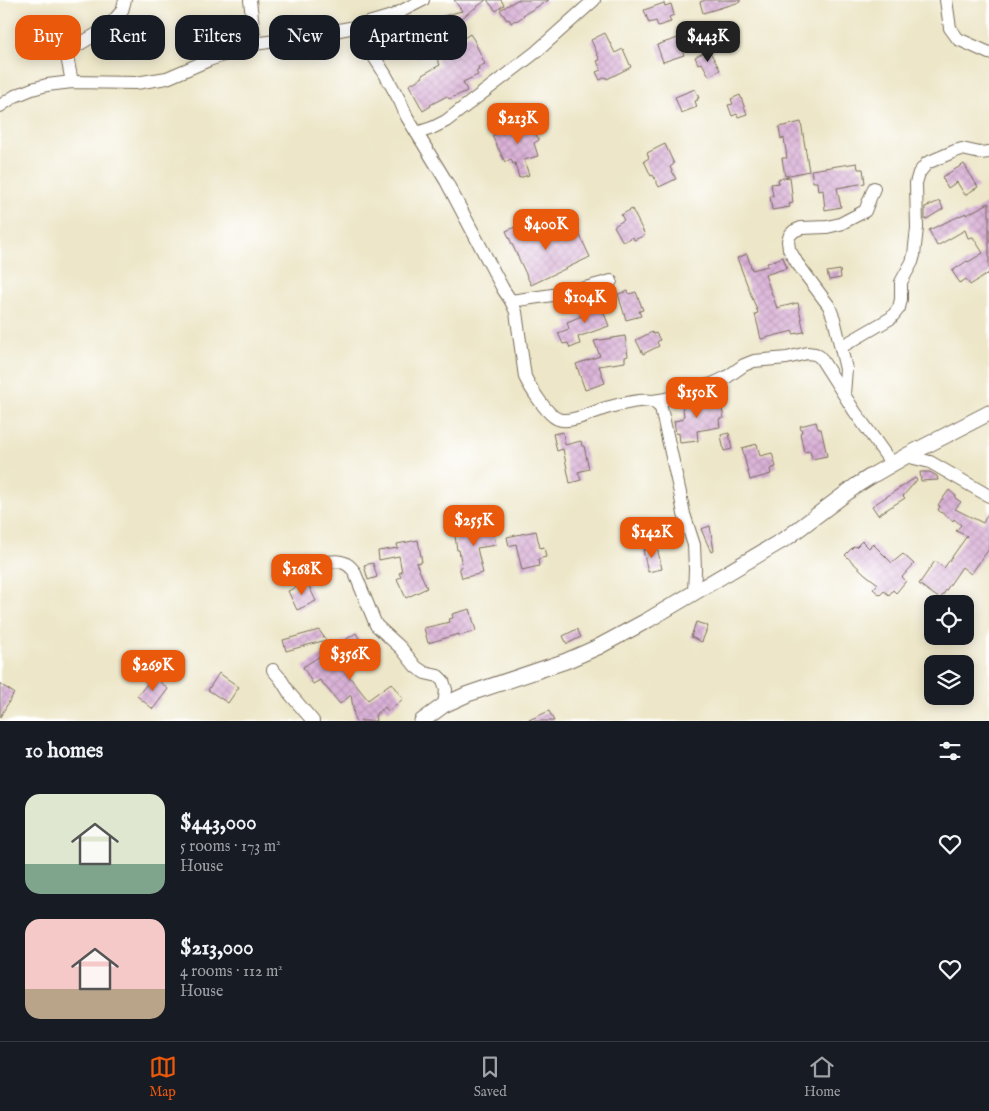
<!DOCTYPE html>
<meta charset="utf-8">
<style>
:root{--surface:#171b24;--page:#20242c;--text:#f1f3f6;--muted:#9ea1a6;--line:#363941;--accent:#ea580c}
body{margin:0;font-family:"IM FELL English",serif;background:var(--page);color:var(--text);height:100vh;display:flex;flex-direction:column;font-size:19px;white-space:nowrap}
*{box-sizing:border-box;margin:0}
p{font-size:16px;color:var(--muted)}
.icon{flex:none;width:28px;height:28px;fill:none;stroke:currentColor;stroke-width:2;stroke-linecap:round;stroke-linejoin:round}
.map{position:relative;height:721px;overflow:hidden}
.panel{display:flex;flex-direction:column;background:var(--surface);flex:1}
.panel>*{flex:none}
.top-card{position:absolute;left:15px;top:15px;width:500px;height:45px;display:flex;gap:10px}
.fabs{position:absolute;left:924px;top:595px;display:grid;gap:10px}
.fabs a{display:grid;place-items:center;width:50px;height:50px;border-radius:10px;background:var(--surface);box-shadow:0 2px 12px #0003;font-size:25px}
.price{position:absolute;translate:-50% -42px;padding:0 11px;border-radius:10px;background:var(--accent);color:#fff;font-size:16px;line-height:32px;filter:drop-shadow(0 1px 2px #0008)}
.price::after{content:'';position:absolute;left:50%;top:30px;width:15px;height:11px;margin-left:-8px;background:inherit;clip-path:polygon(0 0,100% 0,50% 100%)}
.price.active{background:#222;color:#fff}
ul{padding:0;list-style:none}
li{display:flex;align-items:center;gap:15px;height:125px;padding:0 25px}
li span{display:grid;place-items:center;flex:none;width:140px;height:100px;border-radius:15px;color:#555}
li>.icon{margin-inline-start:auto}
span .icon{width:60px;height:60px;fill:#fffc;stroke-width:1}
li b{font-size:21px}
h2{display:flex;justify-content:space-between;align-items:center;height:60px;padding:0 25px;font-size:21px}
.tag{padding:0 18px;border-radius:15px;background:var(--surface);box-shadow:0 2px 12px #0003;font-size:18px;line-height:45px}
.tag.active{background:var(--accent);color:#fff}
.tab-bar{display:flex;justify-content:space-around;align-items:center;height:70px;border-top:1px solid var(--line);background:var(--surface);font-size:14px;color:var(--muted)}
.tab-bar a{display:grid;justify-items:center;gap:2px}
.tab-bar .active{color:var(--accent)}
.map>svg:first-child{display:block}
.building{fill:url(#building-cross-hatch)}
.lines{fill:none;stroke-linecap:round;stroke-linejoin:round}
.minor-casing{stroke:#796c5a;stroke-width:14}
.tertiary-casing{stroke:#796c5a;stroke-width:17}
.minor{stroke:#fff;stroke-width:12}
.tertiary{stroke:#fff;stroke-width:15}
</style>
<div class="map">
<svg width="989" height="721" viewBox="0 0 989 721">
<defs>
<pattern id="building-cross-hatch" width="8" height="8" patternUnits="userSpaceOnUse" patternTransform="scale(1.25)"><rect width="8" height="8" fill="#d9b1d7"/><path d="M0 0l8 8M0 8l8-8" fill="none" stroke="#bb98b8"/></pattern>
</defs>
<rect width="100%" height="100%" fill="#fff"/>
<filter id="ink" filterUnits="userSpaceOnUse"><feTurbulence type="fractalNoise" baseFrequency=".02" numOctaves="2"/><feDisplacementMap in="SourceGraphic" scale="10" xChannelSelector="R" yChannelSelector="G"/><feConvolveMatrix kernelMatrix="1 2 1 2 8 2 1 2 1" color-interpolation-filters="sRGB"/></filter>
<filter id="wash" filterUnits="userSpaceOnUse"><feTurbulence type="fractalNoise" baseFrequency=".0096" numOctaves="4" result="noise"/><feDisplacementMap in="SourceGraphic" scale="20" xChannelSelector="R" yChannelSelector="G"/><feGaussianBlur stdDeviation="1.12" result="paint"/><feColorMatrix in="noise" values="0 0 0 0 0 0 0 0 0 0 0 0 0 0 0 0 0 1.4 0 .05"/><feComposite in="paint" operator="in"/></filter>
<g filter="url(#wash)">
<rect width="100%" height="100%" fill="#ede6c8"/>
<g id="blocks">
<g class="building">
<path d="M 454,0 L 486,0 L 459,20 L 464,38 L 470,34 L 474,40 L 485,64 L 478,67 L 479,70 L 476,71 L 478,75 L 463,82 L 467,91 L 449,99 L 447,96 L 430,105 L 431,106 L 423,111 L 409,85 L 423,77 L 422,75 L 440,65 L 434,53 L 416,58 L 412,46 L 438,38 L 435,18 L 462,11 Z"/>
<path d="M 487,0 L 501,0 L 504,5 L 496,11 Z"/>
<path d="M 517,0 L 549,0 L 523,15 L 524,16 L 516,21 L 515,20 L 511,23 L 509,19 L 507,20 L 500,10 Z"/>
<path d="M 705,0 L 740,0 L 740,2 L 703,13 L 700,2 Z"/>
<path d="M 664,3 L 665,6 L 671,4 L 674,15 L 669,17 L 671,22 L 658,26 L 656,21 L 649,23 L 644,10 Z"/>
<path d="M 605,33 L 615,53 L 623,49 L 631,67 L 607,79 L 606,77 L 600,80 L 596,72 L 601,70 L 597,61 L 600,60 L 591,40 Z"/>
<path d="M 678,38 L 684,55 L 663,62 L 657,45 Z"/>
<path d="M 709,50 L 720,70 L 709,76 L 702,63 L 698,64 L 695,57 Z"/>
<path d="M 695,89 L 699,98 L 697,98 L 698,100 L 695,101 L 697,107 L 681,113 L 675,97 Z"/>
<path d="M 740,95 L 747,114 L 738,117 L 737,114 L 732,116 L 728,105 L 733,104 L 731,99 Z"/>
<path d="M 527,117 L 539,140 L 534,143 L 538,156 L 524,160 L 529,175 L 519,178 L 515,163 L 513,164 L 511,159 L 505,162 L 492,136 Z"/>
<path d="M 801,122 L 809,171 L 785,176 L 782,158 L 787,158 L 784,138 L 781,139 L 779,127 Z"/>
<path d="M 665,144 L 674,164 L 670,167 L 676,179 L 659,187 L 653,175 L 651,176 L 644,161 L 649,158 L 647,153 Z"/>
<path d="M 857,163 L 858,169 L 863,169 L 865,183 L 837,188 L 841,207 L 825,210 L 823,190 L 818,191 L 817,182 L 813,182 L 811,170 Z"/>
<path d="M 964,164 L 978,187 L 965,195 L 957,182 L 948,188 L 942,177 Z"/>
<path d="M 790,177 L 793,203 L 789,204 L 790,207 L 772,210 L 770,196 L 773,196 L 771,184 L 779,183 L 778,179 Z"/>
<path d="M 940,201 L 943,209 L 925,220 L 925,207 Z"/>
<path d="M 989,203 L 989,273 L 970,285 L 966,279 L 960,283 L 952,271 L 967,261 L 968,262 L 983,253 L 973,237 L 968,238 L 965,230 L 937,246 L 929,230 L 966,213 L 966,215 Z"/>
<path d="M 632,209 L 645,235 L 634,240 L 633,237 L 623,242 L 614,226 L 624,220 L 621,215 Z"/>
<path d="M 533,219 L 544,243 L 576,227 L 590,257 L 531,285 L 506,231 Z"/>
<path d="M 747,254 L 752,270 L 768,266 L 767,263 L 783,257 L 787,268 L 765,275 L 777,308 L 797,303 L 798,303 L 804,332 L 793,334 L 793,331 L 761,339 L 755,314 L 758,313 L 737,258 Z"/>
<path d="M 840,270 L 841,278 L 829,280 L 827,272 Z"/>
<path d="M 628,291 L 629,294 L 636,292 L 643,310 L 639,311 L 641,316 L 626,320 L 618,294 Z"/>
<path d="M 599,300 L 609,326 L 578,337 L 580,344 L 570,348 L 568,343 L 563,344 L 558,333 L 569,329 L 567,322 L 584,315 L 581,307 Z"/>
<path d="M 652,332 L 653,334 L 656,333 L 660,340 L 657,342 L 659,346 L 643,354 L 636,340 Z"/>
<path d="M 625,336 L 628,356 L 625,357 L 625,362 L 599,366 L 605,383 L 585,390 L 576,364 L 600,356 L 594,341 Z"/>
<path d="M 707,394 L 709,408 L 721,405 L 724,418 L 719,419 L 720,427 L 697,431 L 698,441 L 680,443 L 679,433 L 676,434 L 674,421 L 680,420 L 680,419 L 683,419 L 683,416 L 684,416 L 682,402 Z"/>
<path d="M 816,422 L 818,429 L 821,429 L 827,456 L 812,459 L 810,451 L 804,452 L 800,433 L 802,432 L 800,426 Z"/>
<path d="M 563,432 L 565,445 L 581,441 L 582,446 L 584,446 L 589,469 L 578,472 L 581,480 L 570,483 L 563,449 L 557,451 L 553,434 Z"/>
<path d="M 729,433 L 732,449 L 724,451 L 721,435 Z"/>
<path d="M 757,444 L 760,456 L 772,453 L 776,467 L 770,469 L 771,474 L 750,480 L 742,448 Z"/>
<path d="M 920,472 L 930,472 L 937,476 L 938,480 L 921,481 Z"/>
<path d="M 915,478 L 917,480 L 903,496 L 905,498 L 878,515 L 872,506 Z"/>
<path d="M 949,490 L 956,496 L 955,498 L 961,502 L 955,509 L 983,523 L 989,511 L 989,549 L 971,574 L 962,567 L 940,599 L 919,584 L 935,561 L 944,568 L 967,536 L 956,531 L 961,525 L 954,519 L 953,521 L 938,510 L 940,506 L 938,505 Z"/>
<path d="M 491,520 L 496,545 L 477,548 L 483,573 L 462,578 L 459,567 L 462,567 L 459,550 L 457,550 L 455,536 L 459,535 L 459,530 L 477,527 L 476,523 Z"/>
<path d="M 710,526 L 714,551 L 711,552 L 701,529 Z"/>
<path d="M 536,531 L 540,548 L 544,547 L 546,557 L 538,559 L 539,566 L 522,570 L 516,544 L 509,546 L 507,537 Z"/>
<path d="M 418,540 L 422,562 L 416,563 L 427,588 L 406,598 L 397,579 L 401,577 L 399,573 L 402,572 L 399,556 L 379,560 L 378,551 L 398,548 L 397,544 Z"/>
<path d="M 862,541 L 869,548 L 873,544 L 892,563 L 903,554 L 914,564 L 902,577 L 906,581 L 896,593 L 893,590 L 889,595 L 884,591 L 880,595 L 873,589 L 878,584 L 865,574 L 845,555 L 854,546 L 856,547 Z"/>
<path d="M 657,547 L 662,569 L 648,572 L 643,550 Z"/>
<path d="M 373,563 L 377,577 L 368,580 L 364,565 Z"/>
<path d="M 307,582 L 316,601 L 297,610 L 288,591 Z"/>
<path d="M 470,609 L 476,631 L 459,636 L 459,634 L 428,643 L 424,628 L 450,622 L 449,619 L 453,618 L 452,614 Z"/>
<path d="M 696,622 L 708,626 L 702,642 L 691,637 Z"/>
<path d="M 577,629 L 581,637 L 567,644 L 563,636 Z"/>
<path d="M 319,630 L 326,640 L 286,651 L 283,640 Z"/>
<path d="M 356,633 L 365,650 L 340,665 L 368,700 L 391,683 L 403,699 L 388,711 L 385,707 L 375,715 L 376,721 L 361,721 L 361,720 L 355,721 L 351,695 L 340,704 L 320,680 L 313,684 L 303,667 Z"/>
<path d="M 219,673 L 239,687 L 228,703 L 208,690 Z"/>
<path d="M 151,674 L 168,689 L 153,709 L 137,696 L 148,683 L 145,681 Z"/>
<path d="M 0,684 L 14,693 L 0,717 Z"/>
<path d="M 549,711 L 554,721 L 527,721 Z"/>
</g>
</g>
</g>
<g filter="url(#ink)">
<use href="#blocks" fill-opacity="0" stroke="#796c5a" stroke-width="1"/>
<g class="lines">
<defs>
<g id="minor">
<path d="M 250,0 L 255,44"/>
<path d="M 946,0 L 950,28 L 958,39 L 989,53"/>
<path d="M 355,27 L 385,74 L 400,101 L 407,117 L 446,181 L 503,289 L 511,301 L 516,312 L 525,377 C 530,387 547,415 558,419 C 570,424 593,412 606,408 C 616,405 642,399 652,401 C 655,402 658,405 661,408 L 680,493 L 684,514 L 694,545 L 695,569 L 694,593"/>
<path d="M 72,82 L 66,52 L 107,28 L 122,11 L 125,0"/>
<path d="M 0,106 L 15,96 L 32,89 L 47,85 L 72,82 L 136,83 L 167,78 L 209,60 L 255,44 L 308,36 L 355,27 L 392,16 L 423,0"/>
<path d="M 417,133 L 432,128 L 446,121 L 536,52 L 594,0"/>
<path d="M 511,301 L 566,293 L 611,281"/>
<path d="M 841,347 L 891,318 L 899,308 L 901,299 L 901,282 L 912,262 L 914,255 L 917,228 L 916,183 L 919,173 L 927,163 L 955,151 L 962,149 L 980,153 L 989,152"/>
<path d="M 844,394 L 846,369 L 834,319 L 829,306 L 797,263 L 789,249 L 788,241 L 790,235 L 794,231 L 801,228 L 827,227 L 840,224 L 865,211 L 874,188"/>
<path d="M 653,401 L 666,399 L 697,388 L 712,384 L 727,377 L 744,365 L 754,361 L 787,358 L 807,353 L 815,354 L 820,357 L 855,412 L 892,464"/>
<path d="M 906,456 L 930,462 L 989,496"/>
<path d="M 279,577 C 294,573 327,558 341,562 C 347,563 350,566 354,571 L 376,625 L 401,648 L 416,667 L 425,673 L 438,676 L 443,681 L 446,690 L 444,705"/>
<path d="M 273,670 L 280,678 L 290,694 L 313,721"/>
</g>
<path id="tertiary" d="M 422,721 L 444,705 L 468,694 L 566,661 L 598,647 L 648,620 L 788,537 L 857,485 L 873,475 L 906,456 L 989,413"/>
</defs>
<use href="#minor" class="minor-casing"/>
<use href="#tertiary" class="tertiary-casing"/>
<use href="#minor" class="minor"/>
<use href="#tertiary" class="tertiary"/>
</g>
</g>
</svg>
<div class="fabs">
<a><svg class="icon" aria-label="locate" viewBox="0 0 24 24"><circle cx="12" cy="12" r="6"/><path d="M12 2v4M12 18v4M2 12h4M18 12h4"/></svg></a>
<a><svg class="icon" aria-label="layers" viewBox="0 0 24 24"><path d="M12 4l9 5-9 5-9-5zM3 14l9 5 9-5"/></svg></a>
</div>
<b class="price active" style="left:708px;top:63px">$443K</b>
<b class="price" style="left:518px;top:145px">$213K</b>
<b class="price" style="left:546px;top:251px">$400K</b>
<b class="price" style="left:585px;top:324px">$104K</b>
<b class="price" style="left:697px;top:419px">$150K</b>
<b class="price" style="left:474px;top:547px">$255K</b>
<b class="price" style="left:652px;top:559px">$142K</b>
<b class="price" style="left:302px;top:596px">$168K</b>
<b class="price" style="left:350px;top:681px">$356K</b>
<b class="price" style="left:153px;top:692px">$269K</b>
<div class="top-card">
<a class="tag active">Buy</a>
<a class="tag">Rent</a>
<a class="tag">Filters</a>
<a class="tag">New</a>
<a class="tag">Apartment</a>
</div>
</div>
<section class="panel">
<h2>10 homes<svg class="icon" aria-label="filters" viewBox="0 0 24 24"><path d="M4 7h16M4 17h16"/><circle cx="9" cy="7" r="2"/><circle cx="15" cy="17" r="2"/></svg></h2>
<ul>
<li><span style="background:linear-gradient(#dfe7d0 70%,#7fa58c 0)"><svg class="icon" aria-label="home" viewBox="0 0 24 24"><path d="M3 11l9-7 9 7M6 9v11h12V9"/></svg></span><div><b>$443,000</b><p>5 rooms · 173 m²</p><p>House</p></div><svg class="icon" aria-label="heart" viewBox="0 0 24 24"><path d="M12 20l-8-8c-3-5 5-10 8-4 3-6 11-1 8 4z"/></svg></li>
<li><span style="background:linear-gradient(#f6c9c9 70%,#b9a48a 0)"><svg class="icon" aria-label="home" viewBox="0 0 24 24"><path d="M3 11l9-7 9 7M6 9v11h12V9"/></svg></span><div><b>$213,000</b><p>4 rooms · 112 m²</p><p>House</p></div><svg class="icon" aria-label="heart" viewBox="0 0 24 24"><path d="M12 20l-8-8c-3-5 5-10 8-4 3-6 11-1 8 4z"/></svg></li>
</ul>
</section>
<nav class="tab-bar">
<a class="active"><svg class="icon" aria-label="map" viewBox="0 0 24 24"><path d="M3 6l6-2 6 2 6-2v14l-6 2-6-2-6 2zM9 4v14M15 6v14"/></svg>Map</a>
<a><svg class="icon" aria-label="saved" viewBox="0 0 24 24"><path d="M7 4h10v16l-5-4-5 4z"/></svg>Saved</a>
<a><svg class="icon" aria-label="home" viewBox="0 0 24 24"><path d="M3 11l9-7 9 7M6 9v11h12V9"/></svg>Home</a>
</nav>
